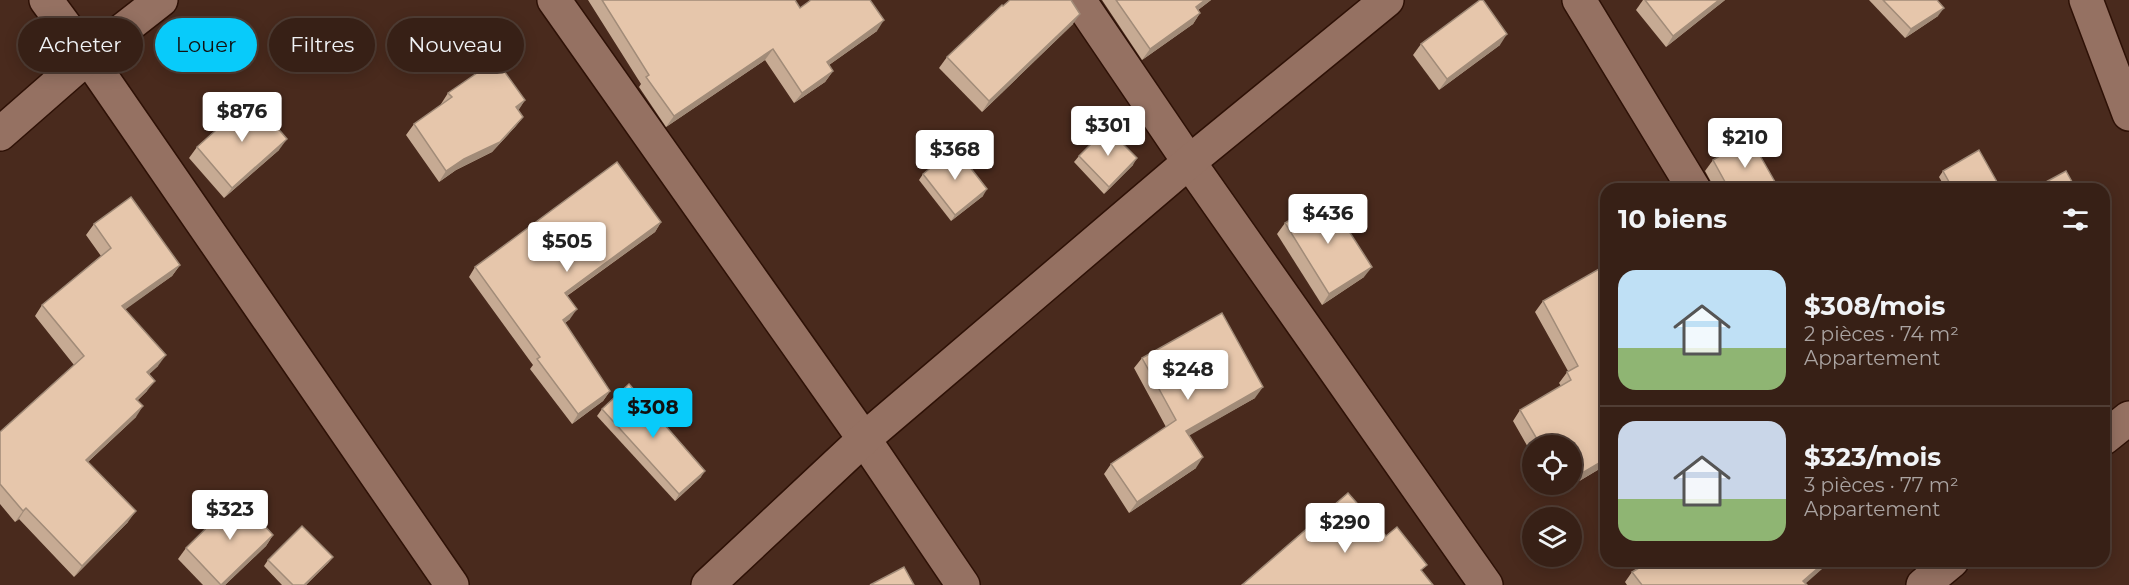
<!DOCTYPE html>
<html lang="fr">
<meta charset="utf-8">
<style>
:root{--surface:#372016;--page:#422d23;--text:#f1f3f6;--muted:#aaa3a1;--line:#513e35;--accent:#08cbfa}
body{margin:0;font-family:Montserrat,sans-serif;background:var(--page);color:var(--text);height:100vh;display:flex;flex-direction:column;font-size:22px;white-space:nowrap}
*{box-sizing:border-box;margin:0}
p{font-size:20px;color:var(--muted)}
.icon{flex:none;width:33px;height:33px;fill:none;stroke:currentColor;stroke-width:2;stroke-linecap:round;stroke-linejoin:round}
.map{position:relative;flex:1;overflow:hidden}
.drawer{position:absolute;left:1600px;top:183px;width:510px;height:384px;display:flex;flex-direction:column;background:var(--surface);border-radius:18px;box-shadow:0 3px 15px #0003,0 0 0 2px var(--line)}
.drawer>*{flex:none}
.banner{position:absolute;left:18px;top:18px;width:570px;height:54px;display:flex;gap:12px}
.tools{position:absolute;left:1522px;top:435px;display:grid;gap:12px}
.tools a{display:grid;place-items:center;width:60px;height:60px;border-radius:50%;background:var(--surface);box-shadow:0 3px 15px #0003,0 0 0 2px var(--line);font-size:30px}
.price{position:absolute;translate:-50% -51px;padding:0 14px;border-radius:6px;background:#fff;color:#222;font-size:20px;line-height:39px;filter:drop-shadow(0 2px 3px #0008)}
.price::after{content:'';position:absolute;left:50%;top:36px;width:18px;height:14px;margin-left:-9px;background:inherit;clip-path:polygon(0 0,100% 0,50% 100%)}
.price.on{background:var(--accent);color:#111}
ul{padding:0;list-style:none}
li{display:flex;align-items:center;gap:18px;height:150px;padding:0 18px}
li+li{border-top:2px solid var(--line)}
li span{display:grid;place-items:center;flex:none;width:168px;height:120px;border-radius:18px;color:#555}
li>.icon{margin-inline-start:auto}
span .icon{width:72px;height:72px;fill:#fffc;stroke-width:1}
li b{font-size:26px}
h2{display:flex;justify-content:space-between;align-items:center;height:72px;padding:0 18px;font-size:26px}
.tag{padding:0 21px;border-radius:27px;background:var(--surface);box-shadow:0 3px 15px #0003,0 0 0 2px var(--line);font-size:21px;line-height:54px}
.tag.on{background:var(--accent);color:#111}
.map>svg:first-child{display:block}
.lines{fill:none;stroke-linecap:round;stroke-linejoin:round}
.minor-casing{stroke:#2e1106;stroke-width:36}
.minor{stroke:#957162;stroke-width:33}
.wall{fill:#c6aa93}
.shaded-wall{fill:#a18b78}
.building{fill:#e6c6ab;stroke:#a18b78;stroke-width:1.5}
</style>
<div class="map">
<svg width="2129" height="585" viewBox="0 0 2129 585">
<rect width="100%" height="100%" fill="#492a1d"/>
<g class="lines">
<defs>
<g id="minor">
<path d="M 46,0 L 88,57 L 452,585"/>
<path d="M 554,0 L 864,439 L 963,585"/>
<path d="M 1079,0 L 1189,162 L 1486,585"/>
<path d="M 1579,0 L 1694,189"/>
<path d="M 2086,0 L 2129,114"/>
<path d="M 0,134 L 88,57 L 161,0"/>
<path d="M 2104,438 L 2129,418"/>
<path d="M 708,585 L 864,439 L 1189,162 L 1387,0"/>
<path d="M 1923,585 L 1952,561"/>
</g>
</defs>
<use href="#minor" class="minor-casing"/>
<use href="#minor" class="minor"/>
</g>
<g class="wall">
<path d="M 588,0 L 795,0 L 800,8 L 877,31 L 829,65 L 833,71 L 825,82 L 794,103 L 765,60 L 666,127 L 639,87 L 641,84 Z"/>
<path d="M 1102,0 L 1211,0 L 1198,10 L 1200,13 L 1193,24 L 1142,60 Z"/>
<path d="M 1643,0 L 1725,0 L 1666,47 L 1636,10 Z"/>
<path d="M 1869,0 L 1937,0 L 1938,16 L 1905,38 Z"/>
<path d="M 1003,6 L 1073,24 L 982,112 L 939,68 L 947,57 Z"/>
<path d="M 1421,44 L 1500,45 L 1439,90 L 1413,55 Z"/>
<path d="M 448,93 L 525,100 L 518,110 L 523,117 L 515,127 L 492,152 L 456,170 L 439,182 L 406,135 L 414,124 L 441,105 L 441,104 Z"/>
<path d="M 197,147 L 279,150 L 224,198 L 189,158 Z"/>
<path d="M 1079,156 L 1133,165 L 1104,194 L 1074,162 Z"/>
<path d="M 1713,160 L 1779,189 L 1715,189 L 1705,171 Z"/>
<path d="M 1943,171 L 2001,189 L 1946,189 L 1939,177 Z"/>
<path d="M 923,174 L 983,196 L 951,221 L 919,180 Z"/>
<path d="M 661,222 L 655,232 L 567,296 L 570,319 L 565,323 L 610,391 L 603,401 L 572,424 L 530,369 L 533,365 L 469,277 L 475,267 Z"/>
<path d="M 1285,223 L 1364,277 L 1322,305 L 1277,234 Z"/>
<path d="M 94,224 L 180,265 L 172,276 L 125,309 L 158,366 L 149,374 L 147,391 L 138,400 L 136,417 L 88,462 L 128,522 L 74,577 L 19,519 L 15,522 L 0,504 L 0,432 L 74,365 L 35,316 L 42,305 L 101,256 L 86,235 Z"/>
<path d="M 1606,265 L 1606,465 L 1556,495 L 1550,484 L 1572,484 L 1572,446 L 1533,446 L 1533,456 L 1513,421 L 1520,410 L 1561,386 L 1559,383 L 1568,371 L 1535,312 L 1543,301 Z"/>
<path d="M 1142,358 L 1255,398 L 1189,435 L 1196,468 L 1129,513 L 1104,474 L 1111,464 L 1166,427 L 1134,368 Z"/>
<path d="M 602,409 L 701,477 L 675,501 L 597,416 Z"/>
<path d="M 273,535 L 266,546 L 225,585 L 203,585 L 178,559 L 186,548 Z"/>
<path d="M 333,557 L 328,563 L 306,585 L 282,585 L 264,566 L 268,560 Z"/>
<path d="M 1651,561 L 1831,561 L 1805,583 L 1807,585 L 1627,585 L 1625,582 L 1632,572 Z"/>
</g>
<g class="shaded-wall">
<path d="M 1205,0 L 1211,0 L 1189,17 L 1196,7 Z"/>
<path d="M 1719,0 L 1725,0 L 1666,47 L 1673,36 Z"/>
<path d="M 1944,8 L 1938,16 L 1905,38 L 1911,29 Z"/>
<path d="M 1200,13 L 1193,24 L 1142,60 L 1150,49 Z"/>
<path d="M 1080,14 L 1073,24 L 982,112 L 989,101 Z"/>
<path d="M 884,20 L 877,31 L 819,72 L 827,62 Z"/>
<path d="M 1507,34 L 1500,45 L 1439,90 L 1447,79 Z"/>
<path d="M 773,49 L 765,60 L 666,127 L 674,116 Z"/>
<path d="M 833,71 L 825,82 L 794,103 L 802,93 Z"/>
<path d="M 525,100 L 518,111 L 516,107 Z"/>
<path d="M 523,117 L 515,127 L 492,152 L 456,170 L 439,182 L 446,171 Z"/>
<path d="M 287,139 L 279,150 L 224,198 L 232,188 Z"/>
<path d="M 1137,158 L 1133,165 L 1104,194 L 1109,187 Z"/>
<path d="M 987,189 L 983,196 L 951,221 L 955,215 Z"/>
<path d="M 661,222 L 655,232 L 558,302 L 565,293 Z"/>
<path d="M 180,265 L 172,276 L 115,317 L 122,306 Z"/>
<path d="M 1372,267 L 1364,277 L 1322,305 L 1329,294 Z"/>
<path d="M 577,309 L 570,319 L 556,330 L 563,320 Z"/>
<path d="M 166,355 L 158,366 L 140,383 L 147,372 Z"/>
<path d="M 155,381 L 147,391 L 128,409 L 136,399 Z"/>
<path d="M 1263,387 L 1255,398 L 1178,442 L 1186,431 Z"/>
<path d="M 610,391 L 603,401 L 572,424 L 578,414 Z"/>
<path d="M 143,406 L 136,417 L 78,471 L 86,460 Z"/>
<path d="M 1203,457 L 1196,468 L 1129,513 L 1137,502 Z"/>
<path d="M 1606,459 L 1606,465 L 1556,495 L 1563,484 L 1572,484 L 1572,479 Z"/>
<path d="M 705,471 L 701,477 L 675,501 L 679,494 Z"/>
<path d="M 26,508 L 19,519 L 15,522 L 23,511 Z"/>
<path d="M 136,511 L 128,522 L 74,577 L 82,566 Z"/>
<path d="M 273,535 L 266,546 L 225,585 L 221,585 Z"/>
<path d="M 333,557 L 328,563 L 306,585 L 304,585 Z"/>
<path d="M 1826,561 L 1831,561 L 1804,585 L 1803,581 Z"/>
</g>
<g class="building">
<path d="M 602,0 L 795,0 L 800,8 L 811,0 L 870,0 L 884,20 L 827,62 L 833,71 L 802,93 L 773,49 L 674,116 L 646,77 L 649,75 Z"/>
<path d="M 1010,0 L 1071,0 L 1080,14 L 989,101 L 947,57 L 1002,5 L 1003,6 Z"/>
<path d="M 1116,0 L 1205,0 L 1196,7 L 1200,13 L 1150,49 Z"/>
<path d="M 1480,0 L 1483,0 L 1507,34 L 1447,79 L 1421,44 Z"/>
<path d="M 1645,0 L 1719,0 L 1673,36 Z"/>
<path d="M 1883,0 L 1937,0 L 1944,8 L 1911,29 Z"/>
<path d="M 496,60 L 525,100 L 516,107 L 523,117 L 500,142 L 464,159 L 446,171 L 414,124 L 452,97 L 448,93 Z"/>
<path d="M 252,98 L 287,139 L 232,188 L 197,147 Z"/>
<path d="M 1107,128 L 1137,158 L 1109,187 L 1079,156 Z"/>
<path d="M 1750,138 L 1779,189 L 1729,189 L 1713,160 Z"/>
<path d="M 955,148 L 987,189 L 955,215 L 923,174 Z"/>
<path d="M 1979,150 L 2001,189 L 1953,189 L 1943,171 Z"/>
<path d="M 617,162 L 661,222 L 565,293 L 577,309 L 563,320 L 610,391 L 578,414 L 537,359 L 540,357 L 475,267 Z"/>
<path d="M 2066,171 L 2076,189 L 2033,189 Z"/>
<path d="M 131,197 L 180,265 L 122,306 L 166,355 L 147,372 L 155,381 L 136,399 L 143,406 L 86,460 L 136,511 L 82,566 L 26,508 L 23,511 L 0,484 L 0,432 L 84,356 L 42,305 L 111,248 L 94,224 Z"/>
<path d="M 1327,197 L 1372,267 L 1329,294 L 1285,223 Z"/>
<path d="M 1606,265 L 1606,459 L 1572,479 L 1572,446 L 1541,446 L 1520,410 L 1571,380 L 1567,372 L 1578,366 L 1543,301 Z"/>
<path d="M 1222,313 L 1263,387 L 1186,431 L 1203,457 L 1137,502 L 1111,464 L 1176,420 L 1142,358 Z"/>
<path d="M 629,384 L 705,471 L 679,494 L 602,409 Z"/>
<path d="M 1348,493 L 1386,536 L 1397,527 L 1427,565 L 1421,570 L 1433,585 L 1242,585 Z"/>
<path d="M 238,497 L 273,535 L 221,585 L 186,548 Z"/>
<path d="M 302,526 L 333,557 L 304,585 L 293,585 L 268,560 Z"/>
<path d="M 1651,561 L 1826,561 L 1803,581 L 1807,585 L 1642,585 L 1632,572 Z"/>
<path d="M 904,567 L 914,585 L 870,585 Z"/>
</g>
</svg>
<div class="tools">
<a><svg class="icon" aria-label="locate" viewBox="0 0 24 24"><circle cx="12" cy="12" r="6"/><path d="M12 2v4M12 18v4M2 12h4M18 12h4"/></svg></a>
<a><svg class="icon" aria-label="layers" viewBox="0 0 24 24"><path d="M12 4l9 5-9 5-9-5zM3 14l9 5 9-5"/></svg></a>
</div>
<b class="price" style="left:242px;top:143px">$876</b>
<b class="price" style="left:1108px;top:157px">$301</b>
<b class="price" style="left:1745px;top:169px">$210</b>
<b class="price" style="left:955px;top:181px">$368</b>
<b class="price" style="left:1328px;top:245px">$436</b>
<b class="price" style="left:567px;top:273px">$505</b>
<b class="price" style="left:1188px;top:401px">$248</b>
<b class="price on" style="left:653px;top:439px">$308</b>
<b class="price" style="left:230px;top:541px">$323</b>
<b class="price" style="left:1345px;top:554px">$290</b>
<div class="banner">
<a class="tag">Acheter</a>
<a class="tag on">Louer</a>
<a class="tag">Filtres</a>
<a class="tag">Nouveau</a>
</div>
<section class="drawer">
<h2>10 biens<svg class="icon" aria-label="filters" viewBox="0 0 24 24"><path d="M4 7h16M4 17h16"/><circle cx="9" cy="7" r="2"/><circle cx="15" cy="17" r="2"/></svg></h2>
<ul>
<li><span style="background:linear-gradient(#bfe0f5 65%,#8fb573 0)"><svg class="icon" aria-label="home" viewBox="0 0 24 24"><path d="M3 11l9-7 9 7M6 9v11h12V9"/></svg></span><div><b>$308/mois</b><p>2 pièces · 74 m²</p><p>Appartement</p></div></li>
<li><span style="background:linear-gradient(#c9d6e8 65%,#8fb573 0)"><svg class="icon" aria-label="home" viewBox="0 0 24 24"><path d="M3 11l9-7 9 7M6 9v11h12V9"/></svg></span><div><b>$323/mois</b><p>3 pièces · 77 m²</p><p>Appartement</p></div></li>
</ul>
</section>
</div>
